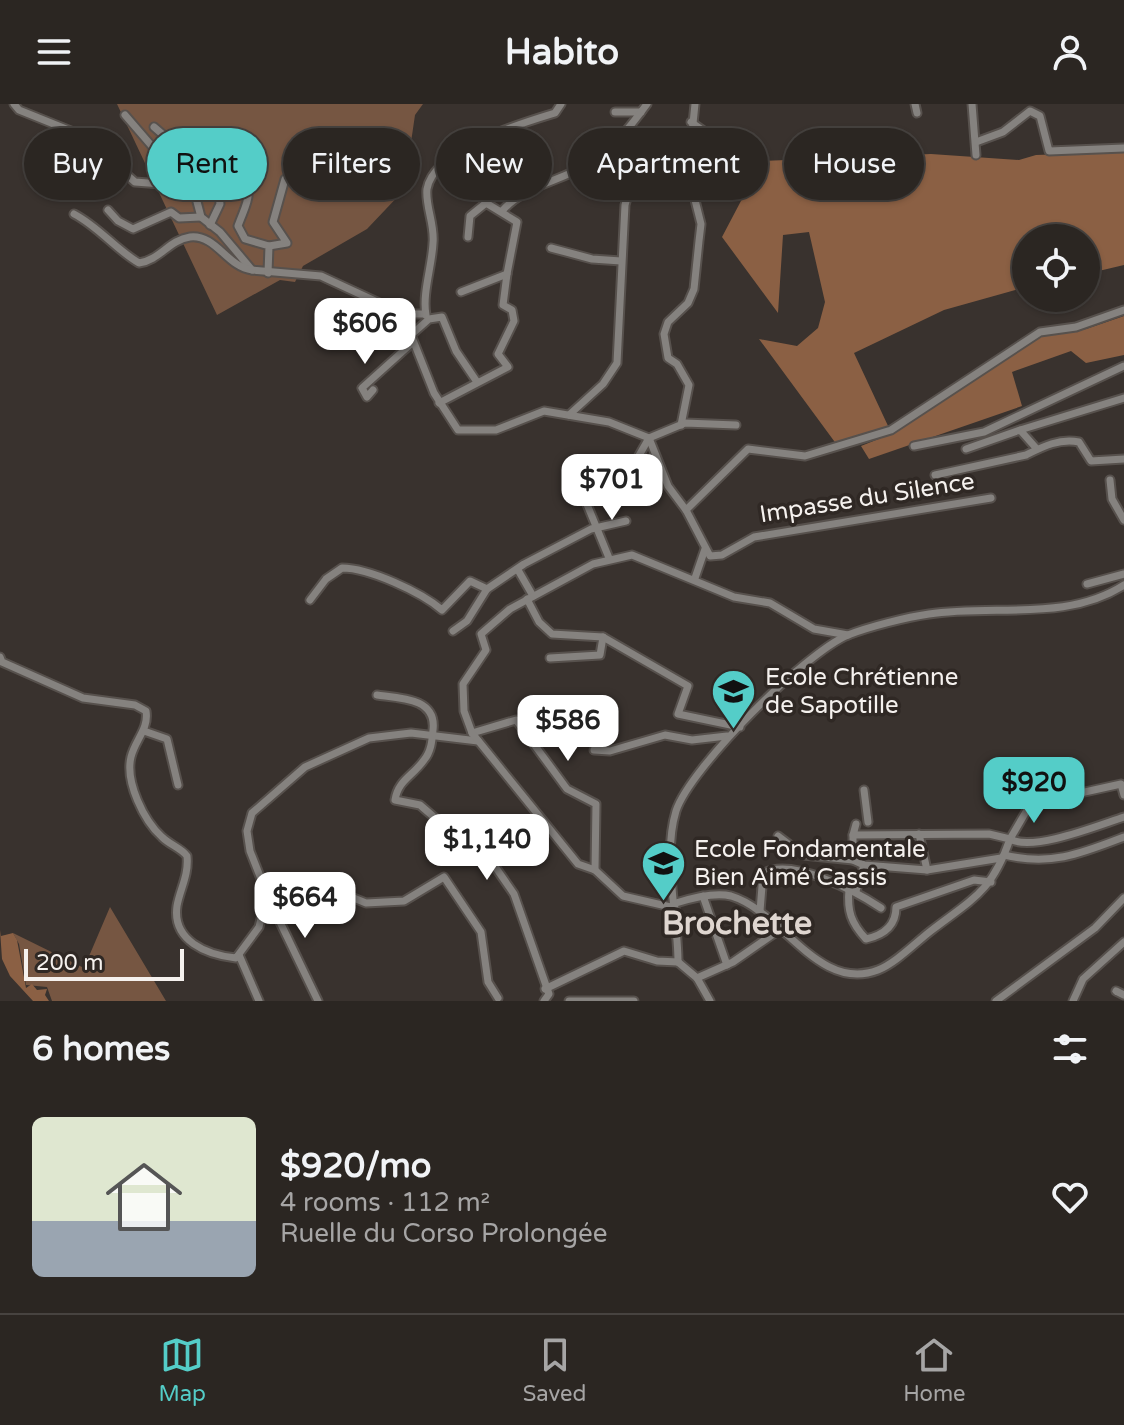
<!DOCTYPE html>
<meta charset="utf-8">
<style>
:root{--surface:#2b2622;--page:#37322f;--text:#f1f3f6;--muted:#a6a5a5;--line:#474340;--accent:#54cdc8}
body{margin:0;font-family:"Varela Round",sans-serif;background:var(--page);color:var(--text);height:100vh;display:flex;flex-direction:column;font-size:30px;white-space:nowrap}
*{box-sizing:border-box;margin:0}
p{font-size:26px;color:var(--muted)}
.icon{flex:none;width:44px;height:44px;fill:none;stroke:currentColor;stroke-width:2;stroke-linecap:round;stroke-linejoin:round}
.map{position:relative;height:897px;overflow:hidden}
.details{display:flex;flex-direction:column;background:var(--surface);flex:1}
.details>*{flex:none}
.banner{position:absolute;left:24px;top:24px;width:1076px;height:72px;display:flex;gap:16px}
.fabs{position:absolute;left:1012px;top:120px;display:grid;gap:16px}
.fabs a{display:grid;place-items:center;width:88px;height:88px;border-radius:50%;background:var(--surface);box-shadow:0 2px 6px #0004,0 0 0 2px var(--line);font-size:40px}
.scale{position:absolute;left:24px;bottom:20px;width:160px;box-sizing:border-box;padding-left:8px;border:4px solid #f5f1ee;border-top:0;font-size:22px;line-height:28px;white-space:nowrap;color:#f5f1ee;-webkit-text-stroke:6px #2f2824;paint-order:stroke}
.price{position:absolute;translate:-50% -68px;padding:0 18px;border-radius:16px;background:#fff;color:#222;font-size:26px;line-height:52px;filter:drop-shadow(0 2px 4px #0008)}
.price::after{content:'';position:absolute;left:50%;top:48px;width:24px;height:18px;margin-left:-12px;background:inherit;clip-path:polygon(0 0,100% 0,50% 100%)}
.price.on{background:var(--accent);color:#111}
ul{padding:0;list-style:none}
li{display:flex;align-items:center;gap:24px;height:200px;padding:0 32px}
li span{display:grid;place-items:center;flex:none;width:224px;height:160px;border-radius:12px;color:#555}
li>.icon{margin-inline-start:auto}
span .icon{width:96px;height:96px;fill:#fffc;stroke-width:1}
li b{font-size:34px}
h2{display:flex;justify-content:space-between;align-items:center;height:96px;padding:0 32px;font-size:34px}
.pill{padding:0 28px;border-radius:36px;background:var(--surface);box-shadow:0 2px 6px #0004,0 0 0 2px var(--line);font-size:28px;line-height:72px}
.pill.on{background:var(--accent);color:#111}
header{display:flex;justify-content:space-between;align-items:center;height:104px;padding:0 32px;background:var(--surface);font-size:36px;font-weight:700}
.tabs{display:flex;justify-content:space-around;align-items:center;height:112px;border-top:2px solid var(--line);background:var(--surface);font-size:22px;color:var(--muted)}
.tabs a{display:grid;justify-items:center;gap:4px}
.tabs .on{color:var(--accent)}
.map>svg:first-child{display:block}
.green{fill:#765642}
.forest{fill:#8b6044}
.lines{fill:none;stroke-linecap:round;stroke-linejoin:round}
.minor-casing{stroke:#57514d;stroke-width:11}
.minor{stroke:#85827f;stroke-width:7}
.labels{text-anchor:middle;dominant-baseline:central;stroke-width:7;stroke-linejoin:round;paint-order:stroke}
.street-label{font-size:24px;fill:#f5f1ee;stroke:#2f2824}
.poi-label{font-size:24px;fill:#f5f1ee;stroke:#2f2824;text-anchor:start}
.district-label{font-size:32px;font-weight:bold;fill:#dfd6d0;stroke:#2f2824}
</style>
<header><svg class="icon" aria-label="menu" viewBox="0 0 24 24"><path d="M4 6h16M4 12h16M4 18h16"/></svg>Habito<svg class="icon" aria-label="person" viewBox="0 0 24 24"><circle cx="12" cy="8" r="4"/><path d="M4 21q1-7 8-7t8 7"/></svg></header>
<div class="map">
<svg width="1124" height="897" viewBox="0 0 1124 897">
<rect width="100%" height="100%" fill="#39322e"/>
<g class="green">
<path d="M 117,0 L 423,0 L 415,11 L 404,86 L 367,125 L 303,162 L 295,178 L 280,176 L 217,211 Z"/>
<path d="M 110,803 L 166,897 L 52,897 L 47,883 L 26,881 L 19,840 L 13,829 L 84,864 Z"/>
</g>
<g class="forest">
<path d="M 1124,48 L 1124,161 L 1086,170 L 1086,134 L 1026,134 L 1026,183 L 944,206 L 854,249 L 889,324 L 837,341 L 759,235 L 797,242 L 818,224 L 825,198 L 809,128 L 783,131 L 778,209 L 722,133 L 762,57 L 931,50 L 1019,56 L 1036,51 Z"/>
<path d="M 1124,212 L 1124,251 L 1086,259 L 1071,247 L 1012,268 L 1022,302 L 869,355 L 861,342 L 896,328 L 1001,254 L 1041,232 L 1086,225 Z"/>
<path d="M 0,826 L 1,832 L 13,829 L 17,836 L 26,884 L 32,880 L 37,886 L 47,885 L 45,891 L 49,897 L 33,897 L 10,872 L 2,855 Z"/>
</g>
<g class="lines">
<defs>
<g id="minor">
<path d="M 14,0 L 19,6 L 81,31 L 135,78 L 188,82 L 195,90 L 201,113 L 220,128 L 252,166 L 321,172 L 403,210 L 425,210"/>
<path d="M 915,0 L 917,9"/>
<path d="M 972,0 L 976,51"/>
<path d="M 615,8 L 641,8"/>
<path d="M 125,11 L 163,55 L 170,82"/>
<path d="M 691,18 L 742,54"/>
<path d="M 154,23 L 218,78 L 220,100 L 210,121"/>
<path d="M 976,38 L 1003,28 L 1030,7 L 1040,12 L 1049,47 L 1124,44"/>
<path d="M 239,66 C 256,89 246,99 238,122 L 245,135 L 269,142 L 268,169"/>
<path d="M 108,106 L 118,117 L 133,125 L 171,108 L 179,114 L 201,113"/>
<path d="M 502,107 C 524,82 557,78 585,62 C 611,48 630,23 647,0"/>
<path d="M 74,110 C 99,123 115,145 139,159 C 160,156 169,136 190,133 C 216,130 227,163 252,166"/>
<path d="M 269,142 L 287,139 L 273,118 L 285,75"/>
<path d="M 551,144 L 592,155 L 621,157"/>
<path d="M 461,188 L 507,170 L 517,118 L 486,99 L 470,112 L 468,133"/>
<path d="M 426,211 C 422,190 432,162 433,139 C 435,121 425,101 427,85 C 434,45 522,19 555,9 L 561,0"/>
<path d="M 477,278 L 456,247 L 442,213 L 429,215 L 411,231 L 434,289 L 458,326 L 496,326 L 544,307 L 609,318 L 649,334 L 668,382 L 686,406 L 710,452 L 722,451 L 754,433 L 991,394"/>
<path d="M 373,286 L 367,293 L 362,284 L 412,239"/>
<path d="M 439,299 L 508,263 L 498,250 L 514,217 L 512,206 L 503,201 L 507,170"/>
<path d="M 569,311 L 603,280 L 617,259 L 625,101 L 638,56 L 631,24"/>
<path d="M 681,321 L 689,281 L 677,260 L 668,254 L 664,230 L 668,218 L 688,199 L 694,185 L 699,137 L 701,120 L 688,68 L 695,0"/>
<path d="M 1020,326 L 1124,294"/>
<path d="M 914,342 L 984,328 L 1124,262"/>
<path d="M 966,345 L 1020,326 L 1036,344"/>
<path d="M 935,371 L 1026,351 C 1042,343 1059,334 1079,338 L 1091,357 L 1124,355"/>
<path d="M 1110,376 L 1112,395 L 1124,416"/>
<path d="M 621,383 L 649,334 L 685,319 L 736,321"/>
<path d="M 584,393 L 609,454"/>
<path d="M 686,406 L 748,345 L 805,352 L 891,326 L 1040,228 L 1076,223 L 1124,206"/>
<path d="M 518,466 L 533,492"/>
<path d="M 695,474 L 705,445"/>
<path d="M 1087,480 L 1124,470"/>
<path d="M 527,495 L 539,518 L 552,530 L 603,533 L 688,582 L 678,610 L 740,623"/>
<path d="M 310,496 L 326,475 L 342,464 C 369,464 421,488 442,506 L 470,477 L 487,485"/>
<path d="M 453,527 L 467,517 L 487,485 L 524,460 L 591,425 L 626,417"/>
<path d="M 0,553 L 2,558 L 83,594 L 135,601 L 146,607 C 149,625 135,636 131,653 C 125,678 144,717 162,733 C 170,741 181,744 187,752 C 189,771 180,785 177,802 C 172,837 207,851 236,854 L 259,823 L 267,790 L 250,747 L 247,727 L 252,709 L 305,663 L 369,634 L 411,629 L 478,637"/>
<path d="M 550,554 L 600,551 L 603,533"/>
<path d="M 377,591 C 400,594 437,594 433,626 C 432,637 431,648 424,656 C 413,672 398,676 395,696 L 420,701 L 442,720 L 462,728 L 487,751 L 514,790 L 549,890 L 544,897"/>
<path d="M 144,627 L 167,635 L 178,681"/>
<path d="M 472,629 L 516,616 L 567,685 L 596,700 L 595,766"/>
<path d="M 594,646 L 610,647 L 665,631 L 692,636 L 727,632"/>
<path d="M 864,686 L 868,718"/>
<path d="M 1124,691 L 1121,680 L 1053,695 L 1027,706 L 1010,735 C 1033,748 1099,721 1124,713"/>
<path d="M 919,730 L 927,766"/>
<path d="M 778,732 L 803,751 L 853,756 L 864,761 L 927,766 L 1001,754"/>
<path d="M 1004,751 C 1051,762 1080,750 1124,733"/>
<path d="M 853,756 L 853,731"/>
<path d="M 266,782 L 324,782 L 366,799 L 404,797 L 444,773 L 481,828 L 488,878 L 498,894"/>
<path d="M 849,785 C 847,807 851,819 866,835 C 884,831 896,822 896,803 L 974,776 L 991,778"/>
<path d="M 856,787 L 864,761"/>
<path d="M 267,791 L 318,897"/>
<path d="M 703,792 L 727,861"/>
<path d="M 676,799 C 692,794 714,788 731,792 C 782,807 818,889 878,866 C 896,859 916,838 932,826 C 974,794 992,787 1010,735 L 989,730 L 853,731 L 856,720"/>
<path d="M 675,804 L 623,792 L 595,766 L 578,760 L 472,629 L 464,607 L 463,580 L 486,546 L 481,530 L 510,505 L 593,460 L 632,451 L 734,493 L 770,499 L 814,525 L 848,531"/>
<path d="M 760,807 L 763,770 C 790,752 857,788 881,804"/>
<path d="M 239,851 L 259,897"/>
<path d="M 678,858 C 678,811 662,753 676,707 C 690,664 805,549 848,531 C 868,523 907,513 929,510 C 994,500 1067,518 1124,481"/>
<path d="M 678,858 L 697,874 L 710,897"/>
<path d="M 697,874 L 733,858 L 782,824"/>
<path d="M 545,885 L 624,847 L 657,857 L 678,858"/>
<path d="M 1116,887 L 1124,891"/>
<path d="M 569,897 L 634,897"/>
<path d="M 996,897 L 1095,824 L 1124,794"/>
<path d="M 1073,897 L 1083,875 L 1124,838"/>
</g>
</defs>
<use href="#minor" class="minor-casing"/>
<use href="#minor" class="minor"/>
</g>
<defs>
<symbol id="school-pin" viewBox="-11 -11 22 30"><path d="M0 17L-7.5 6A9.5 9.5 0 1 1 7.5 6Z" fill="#54cdc8" stroke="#2f2824"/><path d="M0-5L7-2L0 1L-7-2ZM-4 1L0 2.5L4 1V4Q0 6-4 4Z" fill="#111"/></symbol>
</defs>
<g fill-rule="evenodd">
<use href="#school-pin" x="708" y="562" width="51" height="69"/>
<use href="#school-pin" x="638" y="734" width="51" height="69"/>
</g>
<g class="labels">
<g class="street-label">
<text transform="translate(867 394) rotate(-9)">Impasse du Silence</text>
</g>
<g class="poi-label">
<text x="765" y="573">Ecole Chrétienne<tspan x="765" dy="28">de Sapotille</tspan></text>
<text x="694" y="745">Ecole Fondamentale<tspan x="694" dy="28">Bien Aimé Cassis</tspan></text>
</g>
<g class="district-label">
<text x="737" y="820">Brochette</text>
</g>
</g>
</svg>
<div class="fabs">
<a><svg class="icon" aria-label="locate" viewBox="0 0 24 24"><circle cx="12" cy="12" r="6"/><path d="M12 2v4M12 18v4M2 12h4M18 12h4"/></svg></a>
</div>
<div class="scale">200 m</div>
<b class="price" style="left:365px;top:262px">$606</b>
<b class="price" style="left:612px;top:418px">$701</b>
<b class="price" style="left:568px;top:659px">$586</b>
<b class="price on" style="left:1034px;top:721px">$920</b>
<b class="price" style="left:487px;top:778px">$1,140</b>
<b class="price" style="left:305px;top:836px">$664</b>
<div class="banner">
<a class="pill">Buy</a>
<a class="pill on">Rent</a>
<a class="pill">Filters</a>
<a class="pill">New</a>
<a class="pill">Apartment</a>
<a class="pill">House</a>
</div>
</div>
<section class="details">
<h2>6 homes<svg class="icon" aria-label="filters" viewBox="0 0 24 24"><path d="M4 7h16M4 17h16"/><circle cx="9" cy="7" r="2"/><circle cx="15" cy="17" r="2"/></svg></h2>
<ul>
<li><span style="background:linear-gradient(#dfe7d0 65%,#9aa5b1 0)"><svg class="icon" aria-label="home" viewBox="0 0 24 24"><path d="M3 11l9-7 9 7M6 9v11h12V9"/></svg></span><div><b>$920/mo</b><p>4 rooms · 112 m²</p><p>Ruelle du Corso Prolongée</p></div><svg class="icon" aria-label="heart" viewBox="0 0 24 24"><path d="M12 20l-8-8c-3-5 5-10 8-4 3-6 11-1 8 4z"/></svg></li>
</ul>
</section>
<nav class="tabs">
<a class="on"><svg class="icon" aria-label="map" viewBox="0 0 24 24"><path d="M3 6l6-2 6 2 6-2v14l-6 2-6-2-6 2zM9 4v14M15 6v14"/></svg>Map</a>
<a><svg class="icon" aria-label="saved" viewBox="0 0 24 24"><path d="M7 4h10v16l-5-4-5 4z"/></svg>Saved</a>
<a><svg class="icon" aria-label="home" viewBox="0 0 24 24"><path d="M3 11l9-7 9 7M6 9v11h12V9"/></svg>Home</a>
</nav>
